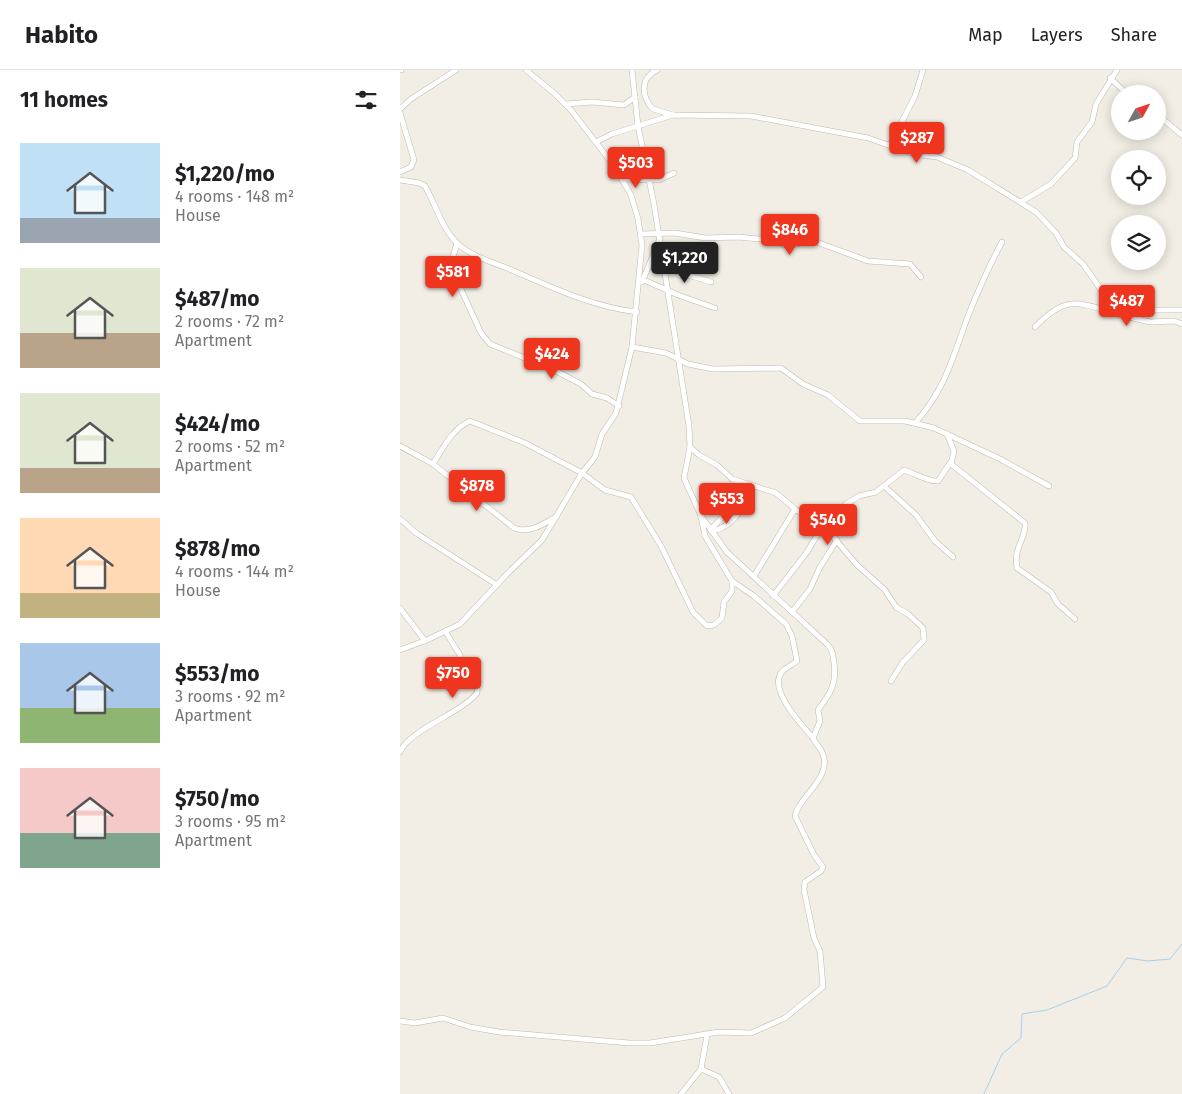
<!DOCTYPE html>
<meta charset="utf-8">
<style>
:root{--surface:#fff;--page:#f2f2f2;--text:#202124;--muted:#757577;--line:#e0e0e0;--accent:#f0351e}
body{margin:0;font-family:"Fira Sans",sans-serif;background:var(--page);color:var(--text);height:100vh;display:flex;flex-direction:column;font-size:19px;white-space:nowrap}
*{box-sizing:border-box;margin:0}
p{font-size:16px;color:var(--muted)}
.icon{flex:none;width:28px;height:28px;fill:none;stroke:currentColor;stroke-width:2;stroke-linecap:round;stroke-linejoin:round}
.map{position:relative;flex:1;overflow:hidden}
.side{display:flex;flex-direction:column;background:var(--surface);width:400px}
.side>*{flex:none}
.needle{width:32px;rotate:50deg}
.buttons{position:absolute;left:711px;top:15px;display:grid;gap:10px}
.buttons a{display:grid;place-items:center;width:55px;height:55px;border-radius:50%;background:var(--surface);box-shadow:0 2px 12px #0003;font-size:25px}
.price{position:absolute;translate:-50% -42px;padding:0 11px;border-radius:5px;background:var(--accent);color:#fff;font-size:16px;line-height:32px;filter:drop-shadow(0 1px 2px #0008)}
.price::after{content:'';position:absolute;left:50%;top:30px;width:15px;height:11px;margin-left:-8px;background:inherit;clip-path:polygon(0 0,100% 0,50% 100%)}
.price.on{background:#222;color:#fff}
ul{padding:0;list-style:none}
li{display:flex;align-items:center;gap:15px;height:125px;padding:0 20px}
li span{display:grid;place-items:center;flex:none;width:140px;height:100px;border-radius:0px;color:#555}
li>.icon{margin-inline-start:auto}
span .icon{width:60px;height:60px;fill:#fffc;stroke-width:1}
li b{font-size:21px}
h2{display:flex;justify-content:space-between;align-items:center;height:60px;padding:0 20px;font-size:21px}
header{display:flex;align-items:center;gap:30px;box-sizing:border-box;height:70px;padding:0 25px;background:var(--surface);border-bottom:1px solid var(--line)}
header strong{font-size:24px}
nav{display:flex;gap:28px;margin-inline-start:auto;font-size:18px}
main{display:flex;flex:1;min-height:0}
.map>svg:first-child{display:block}
.lines{fill:none;stroke-linecap:round;stroke-linejoin:round}
.stream{stroke:#a4d2ec;stroke-width:1}
.minor-casing{stroke:#c0b8ab;stroke-width:6}
.minor{stroke:#fff;stroke-width:5}
</style>
<header>
<strong>Habito</strong>
<nav><a>Map</a><a>Layers</a><a>Share</a></nav>
</header>
<main>
<section class="side">
<h2>11 homes<svg class="icon" aria-label="filters" viewBox="0 0 24 24"><path d="M4 7h16M4 17h16"/><circle cx="9" cy="7" r="2"/><circle cx="15" cy="17" r="2"/></svg></h2>
<ul>
<li><span style="background:linear-gradient(#bfe0f5 75%,#9aa5b1 0)"><svg class="icon" aria-label="home" viewBox="0 0 24 24"><path d="M3 11l9-7 9 7M6 9v11h12V9"/></svg></span><div><b>$1,220/mo</b><p>4 rooms · 148 m²</p><p>House</p></div></li>
<li><span style="background:linear-gradient(#dfe7d0 65%,#b9a48a 0)"><svg class="icon" aria-label="home" viewBox="0 0 24 24"><path d="M3 11l9-7 9 7M6 9v11h12V9"/></svg></span><div><b>$487/mo</b><p>2 rooms · 72 m²</p><p>Apartment</p></div></li>
<li><span style="background:linear-gradient(#dfe7d0 75%,#b9a48a 0)"><svg class="icon" aria-label="home" viewBox="0 0 24 24"><path d="M3 11l9-7 9 7M6 9v11h12V9"/></svg></span><div><b>$424/mo</b><p>2 rooms · 52 m²</p><p>Apartment</p></div></li>
<li><span style="background:linear-gradient(#ffd9b3 75%,#c2b280 0)"><svg class="icon" aria-label="home" viewBox="0 0 24 24"><path d="M3 11l9-7 9 7M6 9v11h12V9"/></svg></span><div><b>$878/mo</b><p>4 rooms · 144 m²</p><p>House</p></div></li>
<li><span style="background:linear-gradient(#a9c7e8 65%,#8fb573 0)"><svg class="icon" aria-label="home" viewBox="0 0 24 24"><path d="M3 11l9-7 9 7M6 9v11h12V9"/></svg></span><div><b>$553/mo</b><p>3 rooms · 92 m²</p><p>Apartment</p></div></li>
<li><span style="background:linear-gradient(#f6c9c9 65%,#7fa58c 0)"><svg class="icon" aria-label="home" viewBox="0 0 24 24"><path d="M3 11l9-7 9 7M6 9v11h12V9"/></svg></span><div><b>$750/mo</b><p>3 rooms · 95 m²</p><p>Apartment</p></div></li>
</ul>
</section>
<div class="map">
<svg width="782" height="1024" viewBox="0 0 782 1024">
<rect width="100%" height="100%" fill="#f2eee5"/>
<g class="lines">
<path class="stream" d="M 584,1024 L 602,984 L 621,968 L 622,944 L 647,940 L 707,916 L 727,888 L 748,891 L 770,889 L 782,874"/>
<defs>
<g id="minor">
<path d="M 0,0 L 1,0"/>
<path d="M 257,0 C 240,8 241,26 253,39 L 273,45"/>
<path d="M 710,8 L 727,24"/>
<path d="M 166,34 L 192,32 L 224,35 L 235,27"/>
<path d="M 0,39 L 11,29 L 56,0"/>
<path d="M 0,43 L 14,90 L 11,97 L 0,102"/>
<path d="M 758,45 L 782,65"/>
<path d="M 196,72 L 212,64 L 273,45 L 351,46 L 468,68 L 514,84 L 537,87 L 568,100 L 636,142 L 656,163 L 664,177 L 683,194 L 704,224 L 715,236 L 724,240 L 782,240"/>
<path d="M 490,75 L 515,26 L 523,0"/>
<path d="M 223,109 L 259,110 L 274,103"/>
<path d="M 0,110 L 19,113 L 25,116 C 36,135 41,157 57,173 C 69,185 91,192 107,198 C 149,216 192,237 237,242"/>
<path d="M 621,132 L 651,114 L 675,88 L 677,72 L 692,52 L 696,34 L 717,0"/>
<path d="M 242,164 L 275,163 L 305,168 L 338,167 L 369,170 L 390,176 L 411,170 L 468,191 L 510,194 L 521,207"/>
<path d="M 57,173 L 52,190 L 54,204 L 81,263 L 90,274 L 154,300 L 181,314 L 192,324 L 207,328 L 219,336"/>
<path d="M 265,198 L 311,212"/>
<path d="M 244,210 L 278,225 L 315,238"/>
<path d="M 242,212 L 259,171"/>
<path d="M 704,225 L 706,237 L 712,243 L 750,252 L 774,251 L 782,254"/>
<path d="M 635,257 C 662,229 673,230 708,241"/>
<path d="M 232,277 L 266,283 L 288,294 L 313,299 L 381,298 L 403,314 L 428,325 L 460,351 L 505,351 L 534,358 L 600,389 L 649,416"/>
<path d="M 515,353 C 545,320 553,287 568,246 C 578,221 589,196 602,172"/>
<path d="M 547,364 L 554,381 L 551,394 L 625,453 C 627,467 613,477 617,498 L 651,522 L 658,534 L 675,549"/>
<path d="M 0,376 L 33,394 L 114,458 C 129,464 144,454 157,446"/>
<path d="M 290,377 L 299,385 L 317,395 L 332,409 L 376,423 L 395,439 L 429,462 L 457,495 L 485,520 L 496,537 L 508,544 L 523,558 L 524,570 L 503,592 L 491,611"/>
<path d="M 33,394 C 43,378 52,359 70,351 L 125,373 L 182,403 L 205,420 L 231,427 L 261,476 L 293,542 L 307,556 L 314,555 L 322,548 L 324,532 L 332,521 L 332,511"/>
<path d="M 484,416 L 516,445 L 535,471 L 553,487"/>
<path d="M 301,447 L 305,466 L 332,511 L 354,526 L 386,554 L 392,566 L 397,591 C 392,595 384,598 381,603 C 369,621 402,655 413,668"/>
<path d="M 0,449 L 16,463 L 97,515"/>
<path d="M 311,459 L 330,439"/>
<path d="M 311,461 C 333,459 346,433 354,416"/>
<path d="M 429,462 L 439,442 L 446,434 L 459,426 L 476,422 L 504,400 C 514,403 528,412 538,411 L 550,393"/>
<path d="M 354,506 L 395,439"/>
<path d="M 373,526 L 407,482 L 422,457"/>
<path d="M 0,538 L 25,571"/>
<path d="M 392,542 L 410,519 L 420,497 L 437,470"/>
<path d="M 0,580 L 27,570 L 60,554 L 107,504 L 142,470 L 182,403 L 195,387 L 202,364 L 216,343 L 232,277 L 242,175 L 238,149 L 231,125 L 214,96 L 171,40 L 154,23 L 126,0"/>
<path d="M 0,682 C 9,660 60,644 77,623 C 79,612 69,604 62,597 L 60,585 L 45,561"/>
<path d="M 0,951 L 15,953 L 43,948 L 70,957 L 99,962 L 229,973 L 250,973 L 319,962 L 351,963 L 385,948 L 423,917 L 420,881 L 414,868 L 404,820 L 405,812 L 421,801 L 423,797 L 414,785 L 395,746 C 399,726 434,707 422,682 C 420,677 415,673 413,668 L 420,651 L 418,640 C 430,624 437,614 434,593 C 433,586 433,580 428,575 L 327,482 L 301,446 L 284,408 L 290,377 L 289,356 L 254,134 L 238,56 L 232,0"/>
<path d="M 301,999 L 319,1007 L 329,1024"/>
<path d="M 281,1024 L 301,999 L 307,965"/>
</g>
</defs>
<use href="#minor" class="minor-casing"/>
<use href="#minor" class="minor"/>
</g>
</svg>
<div class="buttons">
<a><svg class="needle" viewBox="-14 -14 28 28"><path d="M0-13l5 13h-10z" fill="#e53935"/><path d="M0 13l5-13h-10z" fill="#757577"/></svg></a>
<a><svg class="icon" aria-label="locate" viewBox="0 0 24 24"><circle cx="12" cy="12" r="6"/><path d="M12 2v4M12 18v4M2 12h4M18 12h4"/></svg></a>
<a><svg class="icon" aria-label="layers" viewBox="0 0 24 24"><path d="M12 4l9 5-9 5-9-5zM3 14l9 5 9-5"/></svg></a>
</div>
<b class="price" style="left:517px;top:94px">$287</b>
<b class="price" style="left:236px;top:119px">$503</b>
<b class="price" style="left:390px;top:186px">$846</b>
<b class="price on" style="left:285px;top:214px">$1,220</b>
<b class="price" style="left:53px;top:228px">$581</b>
<b class="price" style="left:727px;top:257px">$487</b>
<b class="price" style="left:152px;top:310px">$424</b>
<b class="price" style="left:77px;top:442px">$878</b>
<b class="price" style="left:327px;top:455px">$553</b>
<b class="price" style="left:428px;top:476px">$540</b>
<b class="price" style="left:53px;top:629px">$750</b>
</div>
</main>
